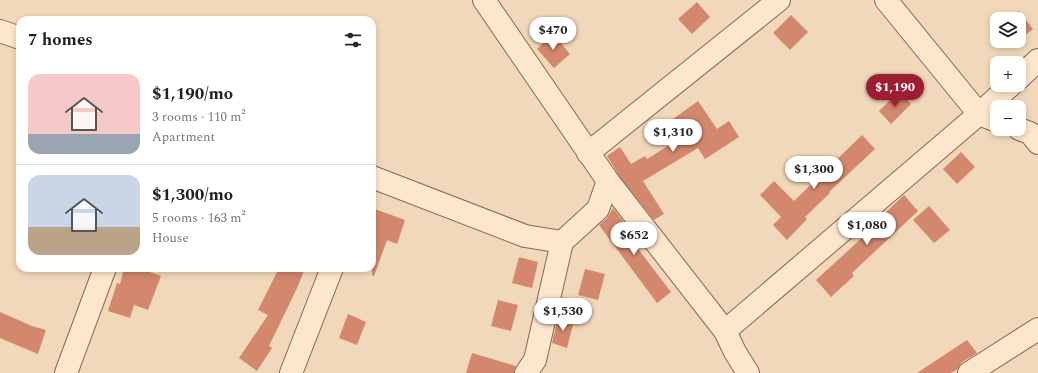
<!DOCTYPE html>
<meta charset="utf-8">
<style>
:root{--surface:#fff;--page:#f2f2f2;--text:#202124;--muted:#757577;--line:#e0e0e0;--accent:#9d1e32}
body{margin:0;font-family:Spectral,serif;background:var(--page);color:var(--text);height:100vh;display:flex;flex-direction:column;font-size:15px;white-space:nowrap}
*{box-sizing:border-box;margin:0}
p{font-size:13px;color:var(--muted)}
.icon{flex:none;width:22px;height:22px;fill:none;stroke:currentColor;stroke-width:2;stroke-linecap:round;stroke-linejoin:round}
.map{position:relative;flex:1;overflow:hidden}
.panel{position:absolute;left:16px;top:16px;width:360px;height:256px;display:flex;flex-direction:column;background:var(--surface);border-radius:12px;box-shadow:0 2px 6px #0003}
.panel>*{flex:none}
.fabs{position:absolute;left:990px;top:12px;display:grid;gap:8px}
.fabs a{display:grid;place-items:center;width:36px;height:36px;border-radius:8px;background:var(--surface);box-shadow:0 2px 6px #0003;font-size:20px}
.price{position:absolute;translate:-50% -34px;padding:0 9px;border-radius:14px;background:#fff;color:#222;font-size:13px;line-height:26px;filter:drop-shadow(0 1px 2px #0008)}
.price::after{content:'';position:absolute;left:50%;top:24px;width:12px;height:9px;margin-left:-6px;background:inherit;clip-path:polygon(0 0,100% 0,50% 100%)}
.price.on{background:var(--accent);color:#fff}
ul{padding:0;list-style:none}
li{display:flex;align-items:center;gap:12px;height:100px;padding:0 12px}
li+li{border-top:1px solid var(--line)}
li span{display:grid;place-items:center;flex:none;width:112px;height:80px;border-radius:12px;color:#555}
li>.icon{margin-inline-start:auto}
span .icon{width:48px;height:48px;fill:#fffc;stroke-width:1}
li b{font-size:17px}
h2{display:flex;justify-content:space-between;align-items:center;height:48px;padding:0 12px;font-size:17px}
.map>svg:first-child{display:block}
.building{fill:#d3876c}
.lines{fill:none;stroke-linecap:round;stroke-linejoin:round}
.minor-casing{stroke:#896753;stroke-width:24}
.minor{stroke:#fce7cd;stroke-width:22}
</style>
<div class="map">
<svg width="1038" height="373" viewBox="0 0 1038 373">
<rect width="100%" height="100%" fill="#f1d8ba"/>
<g class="building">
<path d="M 697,2 L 710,17 L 692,34 L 678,19 Z"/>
<path d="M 1019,11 L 1033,29 L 1019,40 L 1019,19 L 1009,19 Z"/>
<path d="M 791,15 L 808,32 L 790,50 L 773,33 Z"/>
<path d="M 553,34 L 570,54 L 554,68 L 537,49 Z"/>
<path d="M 899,91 L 911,104 L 891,124 L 879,111 Z"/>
<path d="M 698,101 L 717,129 L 729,121 L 739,137 L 705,159 L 698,148 L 643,181 L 664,214 L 654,220 L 620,177 L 607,156 L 620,147 L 631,164 L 645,156 L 647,159 L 684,136 L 673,119 Z"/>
<path d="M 862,135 L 875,149 L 829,192 L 830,193 L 805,217 L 807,219 L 787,240 L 773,225 L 781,217 L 760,195 L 774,181 L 794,201 Z"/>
<path d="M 961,152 L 975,167 L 957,184 L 943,169 Z"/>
<path d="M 904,195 L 918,211 L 852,273 L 854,276 L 831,297 L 816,280 L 863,237 L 861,236 Z"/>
<path d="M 929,206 L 950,230 L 934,243 L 913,220 Z"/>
<path d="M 372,208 L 405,220 L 397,244 L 387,240 L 374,276 L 372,275 Z"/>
<path d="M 613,208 L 633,234 L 629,237 L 671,292 L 657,303 L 599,225 L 607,218 Z"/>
<path d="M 519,257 L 538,262 L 532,288 L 512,283 Z"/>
<path d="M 124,268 L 138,268 L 161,276 L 148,310 L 134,305 L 130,318 L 108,311 L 117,283 L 120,284 Z"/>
<path d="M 279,268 L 305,268 L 298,286 L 269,346 L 272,348 L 257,371 L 239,358 L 268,315 L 258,310 Z"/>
<path d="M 585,269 L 605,274 L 598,300 L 578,295 Z"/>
<path d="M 498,300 L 518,305 L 511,331 L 491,326 Z"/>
<path d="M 0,312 L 32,326 L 46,330 L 38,354 L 0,338 Z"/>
<path d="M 348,314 L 366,322 L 357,345 L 339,338 Z"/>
<path d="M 558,317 L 574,321 L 567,348 L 552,343 Z"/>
<path d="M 967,340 L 977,353 L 962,362 L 958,369 L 951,373 L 917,373 Z"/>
<path d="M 472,353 L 516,366 L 514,373 L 466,373 Z"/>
</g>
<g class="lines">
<defs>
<g id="minor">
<path d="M 484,0 L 608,181 L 725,331 L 735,352 L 748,373"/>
<path d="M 886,0 L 979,114 L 997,121"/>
<path d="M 0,31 L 20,38"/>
<path d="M 1019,78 L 1038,60"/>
<path d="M 1019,129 L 1030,133 L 1038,143"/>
<path d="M 588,153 L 779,0"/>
<path d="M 372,177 L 525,236 L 562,242 L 598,209 L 608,181"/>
<path d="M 725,331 L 979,114 L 1011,85"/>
<path d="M 66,373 L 105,268"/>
<path d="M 291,373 L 332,268"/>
<path d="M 526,373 L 535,360 L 562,242"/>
<path d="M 969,373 L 1038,329"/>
</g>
</defs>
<use href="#minor" class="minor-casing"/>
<use href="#minor" class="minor"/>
</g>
</svg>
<div class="fabs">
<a><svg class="icon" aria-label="layers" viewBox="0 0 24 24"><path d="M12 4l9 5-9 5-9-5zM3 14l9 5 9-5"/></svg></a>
<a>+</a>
<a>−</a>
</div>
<b class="price" style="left:553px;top:51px">$470</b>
<b class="price on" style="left:895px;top:108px">$1,190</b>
<b class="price" style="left:673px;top:153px">$1,310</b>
<b class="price" style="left:814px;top:190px">$1,300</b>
<b class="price" style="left:867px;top:246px">$1,080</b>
<b class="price" style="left:634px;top:256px">$652</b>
<b class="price" style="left:563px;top:332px">$1,530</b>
<section class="panel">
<h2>7 homes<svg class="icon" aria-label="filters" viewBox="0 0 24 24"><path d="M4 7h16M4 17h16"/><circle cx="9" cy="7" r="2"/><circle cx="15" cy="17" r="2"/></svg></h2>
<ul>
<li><span style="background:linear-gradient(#f6c9c9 75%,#9aa5b1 0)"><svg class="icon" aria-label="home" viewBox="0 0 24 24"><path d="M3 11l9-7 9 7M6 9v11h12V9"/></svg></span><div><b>$1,190/mo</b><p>3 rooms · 110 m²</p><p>Apartment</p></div></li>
<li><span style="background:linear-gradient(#c9d6e8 65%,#b9a48a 0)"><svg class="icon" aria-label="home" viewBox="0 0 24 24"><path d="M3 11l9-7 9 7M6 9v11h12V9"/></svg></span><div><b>$1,300/mo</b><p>5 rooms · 163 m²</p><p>House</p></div></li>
</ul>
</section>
</div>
